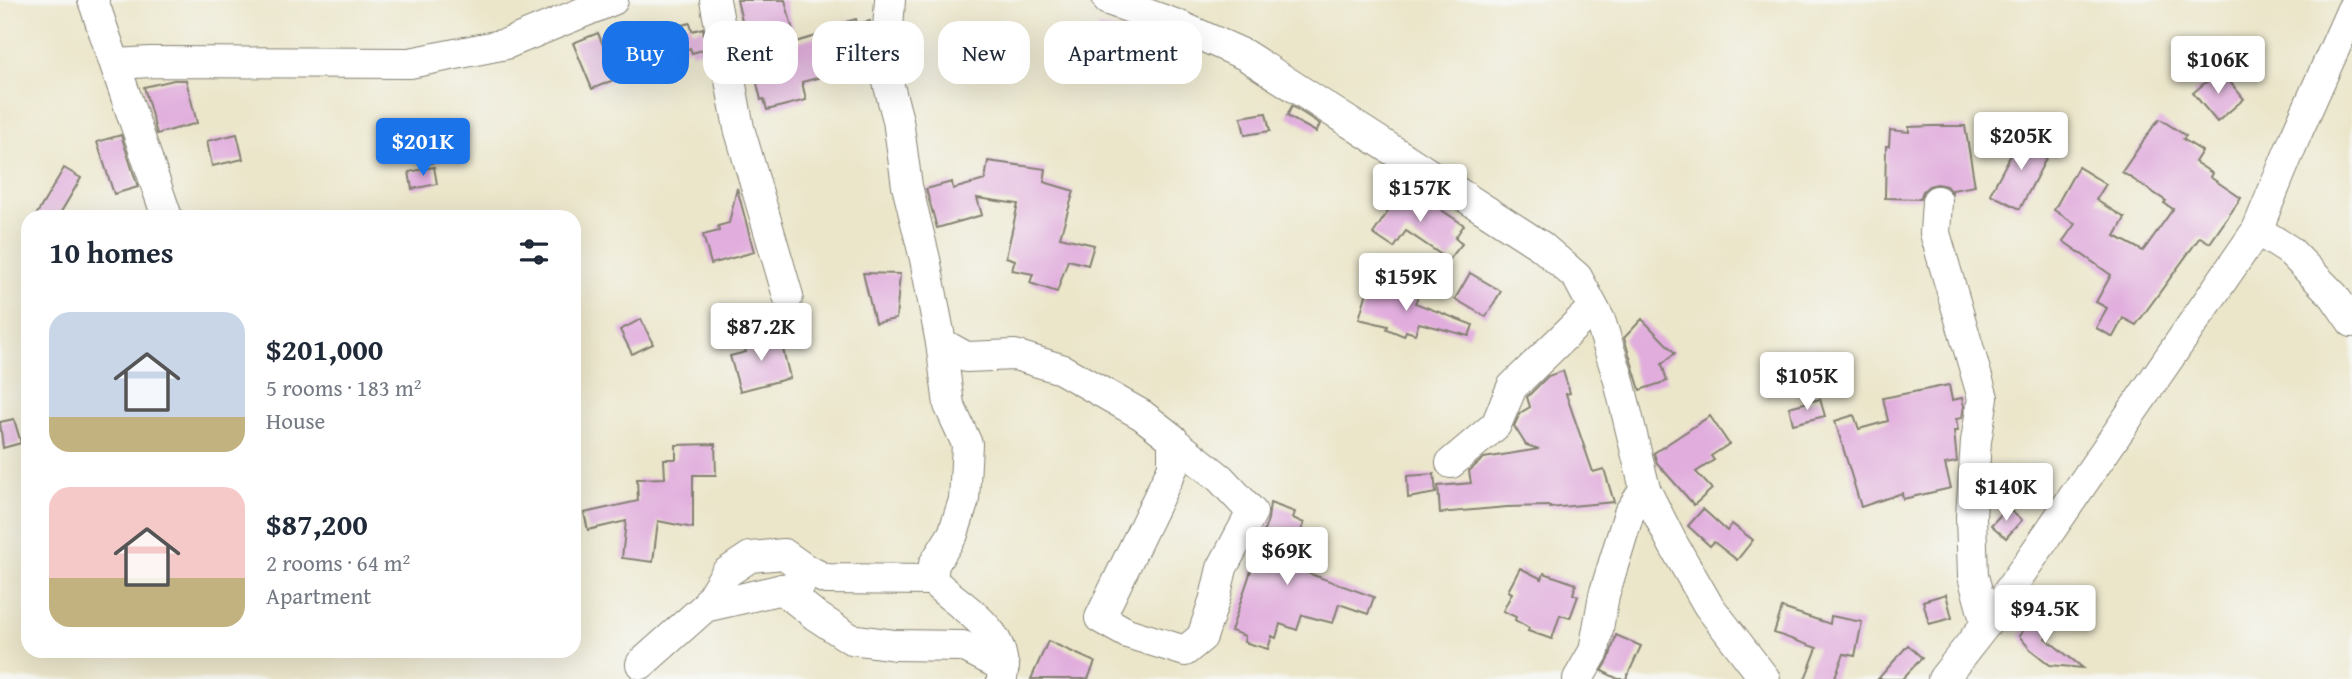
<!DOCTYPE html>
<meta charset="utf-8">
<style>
:root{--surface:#fff;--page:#f2f2f3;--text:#1f2937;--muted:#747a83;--accent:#1a73e8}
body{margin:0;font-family:"Gentium Book Plus",serif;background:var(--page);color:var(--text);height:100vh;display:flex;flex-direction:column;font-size:26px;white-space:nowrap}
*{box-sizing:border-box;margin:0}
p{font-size:23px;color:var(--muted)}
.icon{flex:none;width:38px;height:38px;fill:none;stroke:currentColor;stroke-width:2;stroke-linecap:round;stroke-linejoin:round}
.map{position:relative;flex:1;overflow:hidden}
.sheet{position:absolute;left:21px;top:210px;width:560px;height:448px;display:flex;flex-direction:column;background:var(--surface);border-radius:21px;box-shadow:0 7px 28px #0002}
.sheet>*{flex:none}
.banner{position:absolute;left:602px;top:21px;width:665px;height:63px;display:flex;gap:14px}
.price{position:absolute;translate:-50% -60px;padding:0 16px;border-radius:7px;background:#fff;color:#222;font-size:23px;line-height:46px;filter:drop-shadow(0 2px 4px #0008)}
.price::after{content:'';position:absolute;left:50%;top:42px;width:21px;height:16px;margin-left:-10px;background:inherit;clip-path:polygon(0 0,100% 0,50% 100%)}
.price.active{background:var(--accent);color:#fff}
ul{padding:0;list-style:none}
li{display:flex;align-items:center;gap:21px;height:175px;padding:0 28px}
li span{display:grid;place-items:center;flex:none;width:196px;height:140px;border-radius:21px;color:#555}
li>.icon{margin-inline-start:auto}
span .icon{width:84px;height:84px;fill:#fffc;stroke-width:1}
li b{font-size:30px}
h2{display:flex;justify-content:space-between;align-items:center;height:84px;padding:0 28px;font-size:30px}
.chip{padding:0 24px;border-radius:21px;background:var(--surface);box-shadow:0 7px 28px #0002;font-size:24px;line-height:63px}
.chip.active{background:var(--accent);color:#fff}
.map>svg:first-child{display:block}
.building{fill:#e1addd}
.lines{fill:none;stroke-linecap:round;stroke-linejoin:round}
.minor-casing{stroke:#848173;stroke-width:32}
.minor{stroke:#fff;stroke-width:30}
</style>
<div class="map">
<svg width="2352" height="679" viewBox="0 0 2352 679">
<rect width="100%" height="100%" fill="#f6f6f2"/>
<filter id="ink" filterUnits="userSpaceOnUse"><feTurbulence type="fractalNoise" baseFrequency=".0143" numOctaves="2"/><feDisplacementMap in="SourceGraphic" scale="14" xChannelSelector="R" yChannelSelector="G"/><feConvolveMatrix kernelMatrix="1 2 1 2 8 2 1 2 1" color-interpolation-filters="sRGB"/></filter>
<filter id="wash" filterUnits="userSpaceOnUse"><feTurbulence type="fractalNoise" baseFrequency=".00686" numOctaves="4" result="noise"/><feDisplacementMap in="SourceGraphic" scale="28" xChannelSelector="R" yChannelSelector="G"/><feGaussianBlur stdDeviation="1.57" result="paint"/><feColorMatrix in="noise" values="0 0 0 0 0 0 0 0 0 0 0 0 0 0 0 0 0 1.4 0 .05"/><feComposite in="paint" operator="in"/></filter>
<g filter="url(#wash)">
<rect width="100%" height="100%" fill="#ebe6ca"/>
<g id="blocks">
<g class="building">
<path d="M 737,0 L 785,0 L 796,42 L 836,30 L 835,25 L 856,19 L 857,24 L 870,21 L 869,54 L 819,70 L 821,77 L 802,82 L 806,100 L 767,110 L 764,99 L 761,100 Z"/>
<path d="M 690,23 L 692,31 L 703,28 L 706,49 L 692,53 L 690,48 L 592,89 L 573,43 L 598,33 L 607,55 L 675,27 Z"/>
<path d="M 1098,27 L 1155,35 L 1183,46 L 1171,75 L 1141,64 L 1139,71 L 1092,64 Z"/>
<path d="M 2220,70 L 2244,99 L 2217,122 L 2193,93 Z"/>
<path d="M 174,80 L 186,80 L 197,123 L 157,134 L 144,87 Z"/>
<path d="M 1292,106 L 1320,124 L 1316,132 L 1287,116 Z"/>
<path d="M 1266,113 L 1270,131 L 1245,135 L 1241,117 Z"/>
<path d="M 2160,119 L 2186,136 L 2183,139 L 2202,151 L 2195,162 L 2212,173 L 2210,177 L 2241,198 L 2210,243 L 2200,237 L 2136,325 L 2123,318 L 2113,337 L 2096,328 L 2107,308 L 2096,302 L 2111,275 L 2063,241 L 2075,224 L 2054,210 L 2078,167 L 2106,184 L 2096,200 L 2125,218 L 2115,236 L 2143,251 L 2173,209 L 2164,203 L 2166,201 L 2122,172 L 2155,124 Z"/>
<path d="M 1933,126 L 1965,126 L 1975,186 L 1952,190 L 1952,193 L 1946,186 L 1937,184 L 1929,186 L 1923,191 L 1920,199 L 1885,198 L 1886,146 L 1889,146 L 1890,130 L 1909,132 L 1909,127 Z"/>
<path d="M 237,134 L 243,159 L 212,166 L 207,141 Z"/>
<path d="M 2022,134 L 2051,149 L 2020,209 L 1990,194 Z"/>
<path d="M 121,135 L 138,187 L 114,194 L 97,142 Z"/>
<path d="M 450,137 L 455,157 L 422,165 L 417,145 Z"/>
<path d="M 988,161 L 1046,169 L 1044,182 L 1074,191 L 1060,237 L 1094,245 L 1088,265 L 1068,260 L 1057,292 L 1030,283 L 1033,274 L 1012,270 L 1015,260 L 1006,257 L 1018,204 L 977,198 L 982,215 L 937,228 L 926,189 L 952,182 L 953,189 L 985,180 Z"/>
<path d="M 434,167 L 437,184 L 412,189 L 409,172 Z"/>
<path d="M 64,168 L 81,178 L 58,217 L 35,217 Z"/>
<path d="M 1405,186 L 1464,225 L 1455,238 L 1462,244 L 1449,260 L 1406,231 L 1394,248 L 1373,234 Z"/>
<path d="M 737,188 L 754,252 L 711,264 L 703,235 L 719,231 L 718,226 L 729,223 Z"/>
<path d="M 863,273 L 900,274 L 896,319 L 875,323 Z"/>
<path d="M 1470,273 L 1501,291 L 1486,317 L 1455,299 Z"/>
<path d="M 1369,285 L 1401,294 L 1403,288 L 1419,294 L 1415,303 L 1473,325 L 1469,336 L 1419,323 L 1415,334 L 1406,331 L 1404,336 L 1387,329 L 1388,326 L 1359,319 Z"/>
<path d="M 641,319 L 653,344 L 632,354 L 620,330 Z"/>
<path d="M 1642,319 L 1675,353 L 1662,364 L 1667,381 L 1640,390 L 1624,338 Z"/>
<path d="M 779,333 L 790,378 L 740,391 L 730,356 L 746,352 L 743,343 Z"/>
<path d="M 1563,371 L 1570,393 L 1566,394 L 1593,472 L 1604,469 L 1614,502 L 1550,508 L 1550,506 L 1507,507 L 1440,513 L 1438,486 L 1471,483 L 1469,471 L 1484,458 L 1539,449 L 1526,445 L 1514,426 L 1520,413 L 1530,407 L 1527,397 L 1548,376 Z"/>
<path d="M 1949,385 L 1952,400 L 1962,398 L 1964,406 L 1962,418 L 1956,419 L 1958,431 L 1954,431 L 1957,462 L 1945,464 L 1951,488 L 1903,499 L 1902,493 L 1861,507 L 1835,421 L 1854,415 L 1859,429 L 1888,421 L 1883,398 Z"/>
<path d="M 1820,399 L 1825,416 L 1793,424 L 1789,407 Z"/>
<path d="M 1710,416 L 1729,444 L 1711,456 L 1714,460 L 1696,472 L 1712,489 L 1694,505 L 1657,463 L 1654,453 Z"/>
<path d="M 14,419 L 21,443 L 3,448 L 0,422 Z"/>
<path d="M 715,444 L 716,475 L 693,475 L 693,528 L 658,521 L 653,562 L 622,558 L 626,521 L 588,530 L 584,513 L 638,501 L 637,479 L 665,478 L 664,459 L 676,459 L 676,445 Z"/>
<path d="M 1434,474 L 1436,493 L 1408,498 L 1407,476 Z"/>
<path d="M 1270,503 L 1295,512 L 1293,518 L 1304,523 L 1288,566 L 1374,597 L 1368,614 L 1339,604 L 1333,623 L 1302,615 L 1297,630 L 1280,624 L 1276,638 L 1272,636 L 1268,649 L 1244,642 L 1245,636 L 1231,631 L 1268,519 Z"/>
<path d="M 2007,508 L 2022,520 L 2006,538 L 1991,525 Z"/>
<path d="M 1703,509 L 1727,531 L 1732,524 L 1753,540 L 1737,560 L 1714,542 L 1710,546 L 1688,526 Z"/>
<path d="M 1520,568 L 1542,579 L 1544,573 L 1576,584 L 1573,594 L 1578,596 L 1570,618 L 1560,615 L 1552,639 L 1528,631 L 1529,628 L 1515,620 L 1516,617 L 1503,611 L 1512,593 L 1508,591 Z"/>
<path d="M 1946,594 L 1952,618 L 1929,624 L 1923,601 Z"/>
<path d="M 1782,608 L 1830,624 L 1831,616 L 1862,622 L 1855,656 L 1844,654 L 1834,679 L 1805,679 L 1817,648 L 1774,633 Z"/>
<path d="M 2034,617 L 2052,629 L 2045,638 L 2083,668 L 2050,665 L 2030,649 L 2019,636 Z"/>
<path d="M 1616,635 L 1641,646 L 1626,679 L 1618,679 L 1602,671 L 1609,659 Z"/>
<path d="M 1048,641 L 1095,662 L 1088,679 L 1031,679 Z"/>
<path d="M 1908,645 L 1922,658 L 1902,679 L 1878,679 Z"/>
</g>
</g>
</g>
<g filter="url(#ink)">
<use href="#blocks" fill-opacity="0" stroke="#848173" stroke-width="2"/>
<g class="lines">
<defs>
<g id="minor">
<path d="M 93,0 L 167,217"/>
<path d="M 715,0 L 739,128 L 788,296"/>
<path d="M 890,0 L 885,71 L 898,120 L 907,186 L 925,259 L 941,343 L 949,405 L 967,444 L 964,500 L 953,534 L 934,564 L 932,580 C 961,609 1010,629 1002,679"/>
<path d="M 1108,0 L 1175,24 L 1245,55 L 1541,246 L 1577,277 L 1600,320 L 1618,377 L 1645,489 L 1673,544 L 1708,605 L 1765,679"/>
<path d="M 116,64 L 150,62 L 410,63 L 506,44 L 613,0"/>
<path d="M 1937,201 L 1935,233 L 1983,398 L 1976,441 L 1971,517 L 1973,576 L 1986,624"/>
<path d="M 2257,230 L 2290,251 L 2334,296 L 2352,322"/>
<path d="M 941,343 L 966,357 L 1015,355 L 1061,369 L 1142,415 L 1173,439 L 1173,467 L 1100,618 L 1127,633 L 1185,651 L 1202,637 L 1215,598 L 1222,568 L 1252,512 L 1220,478 L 1173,441"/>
<path d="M 1451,463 L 1496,425 L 1512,387 L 1593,308"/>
<path d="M 782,589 L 816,616 L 851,639 L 895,645 L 963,646 L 1004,667"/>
<path d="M 705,607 L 800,585"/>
<path d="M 641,664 L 705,607 L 726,573 L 750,557 L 784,554 L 805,569 L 826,579 L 932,580"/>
<path d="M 1578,679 L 1594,651 L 1604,595 L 1629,513 L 1645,489"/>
<path d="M 1943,679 L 1986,624 L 2257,230 L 2296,135 L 2352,9"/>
</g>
</defs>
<use href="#minor" class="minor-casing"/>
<use href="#minor" class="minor"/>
</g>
</g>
</svg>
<b class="price" style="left:2218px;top:96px">$106K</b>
<b class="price" style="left:2021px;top:172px">$205K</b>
<b class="price active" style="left:423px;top:178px">$201K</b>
<b class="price" style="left:1420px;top:224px">$157K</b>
<b class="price" style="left:1406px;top:313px">$159K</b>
<b class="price" style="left:761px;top:363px">$87.2K</b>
<b class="price" style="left:1807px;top:412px">$105K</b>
<b class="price" style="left:2006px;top:523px">$140K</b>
<b class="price" style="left:1287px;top:587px">$69K</b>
<b class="price" style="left:2045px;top:645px">$94.5K</b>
<div class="banner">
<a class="chip active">Buy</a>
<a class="chip">Rent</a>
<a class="chip">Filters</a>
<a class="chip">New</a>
<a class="chip">Apartment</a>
</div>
<section class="sheet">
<h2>10 homes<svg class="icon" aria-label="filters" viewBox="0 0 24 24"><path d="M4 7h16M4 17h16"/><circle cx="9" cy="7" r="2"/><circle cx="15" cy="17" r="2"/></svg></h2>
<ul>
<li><span style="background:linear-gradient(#c9d6e8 75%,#c2b280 0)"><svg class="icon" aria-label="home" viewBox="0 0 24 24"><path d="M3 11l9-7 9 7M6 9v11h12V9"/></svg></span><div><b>$201,000</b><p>5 rooms · 183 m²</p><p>House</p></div></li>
<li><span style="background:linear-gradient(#f6c9c9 65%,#c2b280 0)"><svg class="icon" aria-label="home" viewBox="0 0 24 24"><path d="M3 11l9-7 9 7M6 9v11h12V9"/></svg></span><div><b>$87,200</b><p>2 rooms · 64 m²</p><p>Apartment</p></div></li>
</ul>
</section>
</div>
